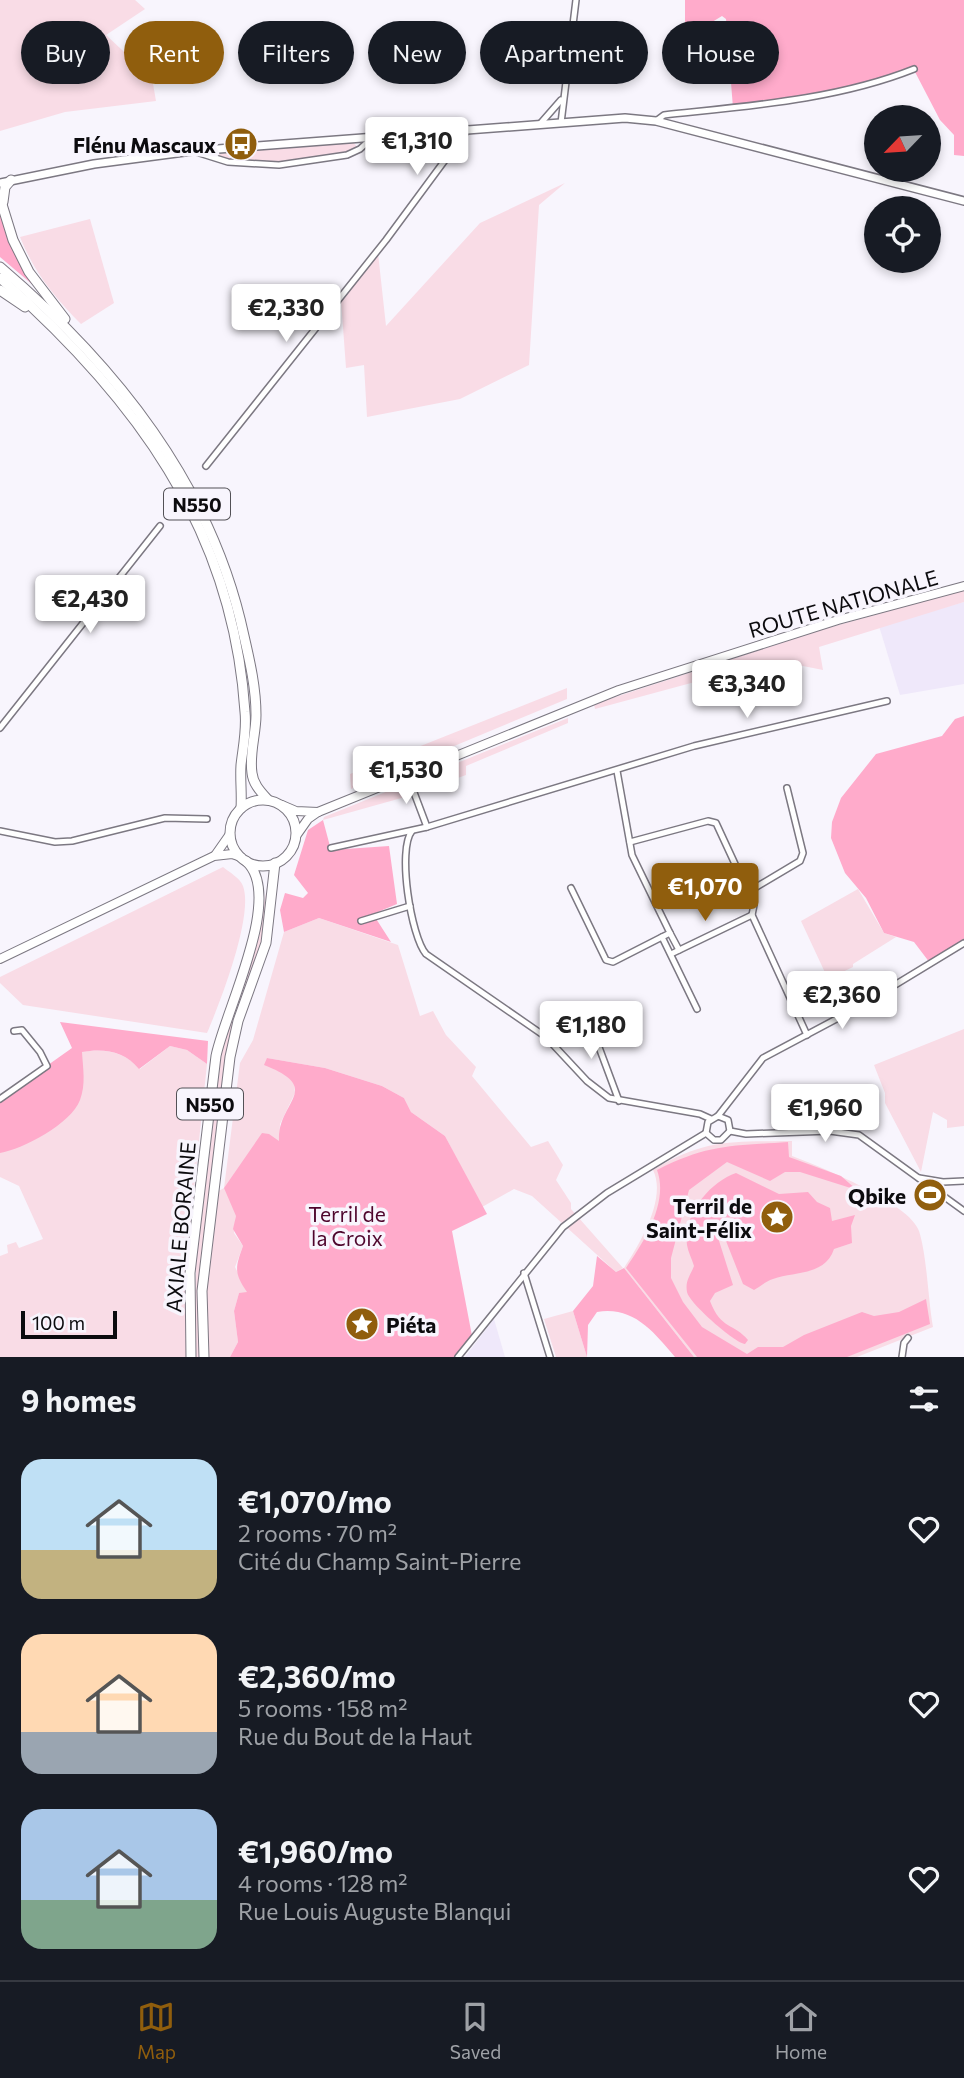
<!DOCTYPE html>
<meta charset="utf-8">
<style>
:root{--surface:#171b24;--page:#20242c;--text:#f1f3f6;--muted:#9ea1a6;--line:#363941;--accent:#905e0d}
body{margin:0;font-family:Commissioner,sans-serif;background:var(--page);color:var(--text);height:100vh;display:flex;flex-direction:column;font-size:26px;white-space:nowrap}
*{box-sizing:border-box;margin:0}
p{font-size:23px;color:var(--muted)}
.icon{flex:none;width:38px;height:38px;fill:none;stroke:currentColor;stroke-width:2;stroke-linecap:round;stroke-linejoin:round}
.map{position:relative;height:1357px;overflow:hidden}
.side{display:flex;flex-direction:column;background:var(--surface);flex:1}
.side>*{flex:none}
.hud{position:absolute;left:21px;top:21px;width:922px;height:63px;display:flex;gap:14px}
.needle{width:46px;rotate:245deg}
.controls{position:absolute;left:864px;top:105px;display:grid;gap:14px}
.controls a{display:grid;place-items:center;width:77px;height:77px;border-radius:50%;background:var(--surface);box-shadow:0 4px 10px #0003;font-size:35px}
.scale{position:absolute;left:21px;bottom:18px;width:96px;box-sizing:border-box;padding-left:7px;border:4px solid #0c0b0e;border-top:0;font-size:19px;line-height:24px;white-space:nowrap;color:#0c0b0e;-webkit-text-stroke:5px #f8f5fd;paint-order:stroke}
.price{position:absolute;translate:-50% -60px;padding:0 16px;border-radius:7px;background:#fff;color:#222;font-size:23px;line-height:46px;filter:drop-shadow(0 2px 4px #0008)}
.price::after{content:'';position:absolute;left:50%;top:42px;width:21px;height:16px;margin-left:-10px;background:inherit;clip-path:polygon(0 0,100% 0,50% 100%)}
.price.on{background:var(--accent);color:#fff}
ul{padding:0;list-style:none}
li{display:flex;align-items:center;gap:21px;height:175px;padding:0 21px}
li span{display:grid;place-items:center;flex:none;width:196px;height:140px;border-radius:21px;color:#555}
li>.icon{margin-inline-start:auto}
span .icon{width:84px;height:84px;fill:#fffc;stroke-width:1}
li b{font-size:30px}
h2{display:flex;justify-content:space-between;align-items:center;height:84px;padding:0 21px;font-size:30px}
.tag{padding:0 24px;border-radius:32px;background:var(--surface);box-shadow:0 4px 10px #0003;font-size:24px;line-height:63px}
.tag.on{background:var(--accent);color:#fff}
.menu{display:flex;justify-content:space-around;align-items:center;height:98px;border-top:2px solid var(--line);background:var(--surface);font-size:19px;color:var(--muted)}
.menu a{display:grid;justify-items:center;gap:4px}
.menu .on{color:var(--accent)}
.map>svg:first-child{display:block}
.built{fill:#efe8fa}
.green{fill:#f9dce6}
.forest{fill:#ffabcb}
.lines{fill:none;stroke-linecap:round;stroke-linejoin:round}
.minor-casing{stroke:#7c7882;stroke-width:8}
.tertiary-casing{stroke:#7c7882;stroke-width:10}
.secondary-casing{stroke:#7c7882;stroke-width:10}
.trunk-casing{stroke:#7c7882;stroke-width:11}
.minor{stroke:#fff;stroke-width:5}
.tertiary{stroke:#fff;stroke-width:7}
.secondary{stroke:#fff;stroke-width:8}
.trunk{stroke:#fff;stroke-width:9}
.labels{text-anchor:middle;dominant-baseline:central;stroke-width:7;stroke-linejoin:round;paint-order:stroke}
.shield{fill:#f8f5fd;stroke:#535156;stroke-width:2}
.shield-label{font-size:19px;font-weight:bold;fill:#0c0b0e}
.poi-label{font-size:21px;font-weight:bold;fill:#0c0b0e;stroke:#f8f5fd;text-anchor:end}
.street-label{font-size:21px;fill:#0c0b0e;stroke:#f8f5fd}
.park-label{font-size:21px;fill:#4e052c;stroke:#f8f5fd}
</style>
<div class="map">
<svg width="964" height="1357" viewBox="0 0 964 1357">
<rect width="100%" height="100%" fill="#f8f5fd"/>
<g class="built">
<path d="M 964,602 L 964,684 L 900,695 L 879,626 Z"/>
<path d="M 494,1319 L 505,1357 L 465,1357 Z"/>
</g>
<g class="green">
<path d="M 0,0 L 135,0 L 145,9 L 106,35 L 152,78 L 156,101 L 65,112 L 0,131 Z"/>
<path d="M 353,142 L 358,148 C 334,160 235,173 214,154 Z"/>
<path d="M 565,183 L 539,205 L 529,365 L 460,399 L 367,417 L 364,365 L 346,368 L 341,300 L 378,253 L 386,326 L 480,223 Z"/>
<path d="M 90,219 L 114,303 L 81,324 C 54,297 34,272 20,237 Z"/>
<path d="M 964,590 L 964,602 L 819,647 L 823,670 L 788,663 L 754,666 L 595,709 L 594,704 L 824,629 Z"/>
<path d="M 567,688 L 567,699 L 351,789 L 350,774 Z"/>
<path d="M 568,718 L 568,723 L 466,766 L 466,775 L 405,797 L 323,820 L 324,817 Z"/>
<path d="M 223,867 C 229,872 240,878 243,886 C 254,915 220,1003 207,1033 L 23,1005 L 0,983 L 0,977 Z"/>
<path d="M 267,888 L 261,946 L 225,1058 L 199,1276 L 201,1357 L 195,1357 C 193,1254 202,1149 221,1048 C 232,994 257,944 267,888 Z"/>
<path d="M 858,889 L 884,933 L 896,937 L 853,964 L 853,967 L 828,979 L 801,921 Z"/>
<path d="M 319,918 L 398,945 L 420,1016 L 433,1011 L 446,1035 L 476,1067 L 472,1076 L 531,1147 L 548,1141 L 563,1165 L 556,1180 L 571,1203 L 571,1209 L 623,1268 L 616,1272 L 532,1196 L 514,1189 L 482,1207 L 445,1136 L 411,1112 L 404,1098 L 382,1086 L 325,1068 L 267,1058 L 294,1082 L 295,1093 L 280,1124 L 279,1142 L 236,1216 L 234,1233 L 243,1246 L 235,1267 L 248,1293 L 239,1293 L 234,1311 L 238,1342 L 230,1357 L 209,1357 L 205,1295 L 217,1192 L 224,1188 L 240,1063 L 253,1040 L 284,932 Z"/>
<path d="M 964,1029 L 964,1126 L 947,1128 L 947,1120 L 933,1112 L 921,1172 L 885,1103 L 885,1093 L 874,1065 Z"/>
<path d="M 170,1046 L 187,1050 L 207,1064 L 186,1266 L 186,1357 L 0,1357 L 0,1256 L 8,1253 L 7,1245 L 16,1242 L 19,1248 L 43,1239 L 19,1186 L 0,1177 L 0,1099 L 81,1052 C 103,1048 124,1051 140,1069 Z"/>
<path d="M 792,1141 L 792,1156 C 819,1166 910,1203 919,1231 C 927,1256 928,1299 933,1327 L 857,1357 L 694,1357 L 624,1268 C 640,1244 667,1198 653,1170 C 705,1138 734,1142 792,1141 Z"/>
<path d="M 573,1311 L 587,1357 L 556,1357 L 544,1319 Z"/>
</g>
<g class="forest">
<path d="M 685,0 L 964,0 L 964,156 L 954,155 L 954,135 L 940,120 L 914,70 L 882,82 L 733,108 L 726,19 L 722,16 L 689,36 L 685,34 Z"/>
<path d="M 0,211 L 33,285 L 0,257 Z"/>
<path d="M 964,716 L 964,943 L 930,963 L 914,942 L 884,933 L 866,898 L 845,873 L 831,838 L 832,822 L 841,798 L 876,754 L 942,736 L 955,719 Z"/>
<path d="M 323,820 L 331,850 L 389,846 L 397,904 L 373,914 L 391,942 L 319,918 L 284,932 L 280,910 L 285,893 L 303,898 L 308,893 L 294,875 L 308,830 Z"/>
<path d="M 60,1022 L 208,1041 L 207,1064 L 187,1050 L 170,1046 L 139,1069 C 125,1051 103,1048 82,1052 C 83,1069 86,1084 80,1100 C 71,1124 23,1149 0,1153 L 0,1099 L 72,1048 Z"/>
<path d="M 267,1058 L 325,1068 L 382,1086 L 404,1098 L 411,1112 L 445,1136 L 487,1214 L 452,1231 L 473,1341 L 461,1357 L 230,1357 L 238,1342 L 234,1311 L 239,1293 L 247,1292 C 234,1273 235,1268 243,1246 L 233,1229 L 236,1216 L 224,1188 L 262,1133 L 269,1134 L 279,1141 C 277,1101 325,1089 264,1065 Z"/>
<path d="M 788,1142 L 789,1157 L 841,1176 L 857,1190 L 800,1172 L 785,1172 L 770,1181 L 727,1162 L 689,1190 L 671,1258 L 671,1278 L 683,1302 L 702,1327 L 747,1354 L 758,1347 L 783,1347 L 804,1335 L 862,1312 L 874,1316 L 899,1312 L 926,1299 L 930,1324 L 847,1357 L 697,1357 L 626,1268 C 644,1242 669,1202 657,1170 C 708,1144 732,1146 788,1142 Z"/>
<path d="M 736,1173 L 779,1194 L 808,1192 L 817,1202 L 830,1208 L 832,1221 L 855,1215 L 851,1226 L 852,1243 L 834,1249 C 825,1276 795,1271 773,1279 C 766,1281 760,1287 754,1290 L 743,1284 L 726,1241 L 745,1224 L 730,1217 L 714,1225 L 733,1285 L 715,1293 L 710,1301 C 721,1330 734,1323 748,1340 L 745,1344 C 735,1343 689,1303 687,1292 C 685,1281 690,1276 694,1266 C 692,1259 688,1252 687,1245 C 683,1214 710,1182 736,1173 Z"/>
<path d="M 597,1256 L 616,1272 L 624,1268 L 694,1357 L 675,1357 C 653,1331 633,1306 597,1312 L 588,1325 L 587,1357 L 573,1311 L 593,1286 Z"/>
</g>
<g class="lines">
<defs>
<g id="minor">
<path d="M 656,121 L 664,115 C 747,106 836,100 914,69"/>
<path d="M 561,123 L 576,0"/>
<path d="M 540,124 L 561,100"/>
<path d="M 193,151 L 228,162 L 279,165 L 347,155 L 360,149 L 373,137"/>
<path d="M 206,466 L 386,240 L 468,129"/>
<path d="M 0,728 L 160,526"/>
<path d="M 617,771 L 632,855 L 670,933 L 662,937 L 697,1009"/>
<path d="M 407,774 L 427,827"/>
<path d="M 0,831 L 55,842 L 72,841 L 165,818 L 207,819"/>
<path d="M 412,831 C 397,849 411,937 426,954 L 546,1037 L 587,1081 L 609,1098 L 700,1114 L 711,1119"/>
<path d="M 630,842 L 708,821 L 716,823 L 754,905 L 752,915 L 807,1035"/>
<path d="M 331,848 L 427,827 L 694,746 L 887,701"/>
<path d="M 571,888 L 606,960 L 613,962 L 662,937"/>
<path d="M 748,892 L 800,861 L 803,853 L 787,788"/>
<path d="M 361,921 L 410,906"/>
<path d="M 670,933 L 679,950"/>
<path d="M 671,954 L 752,915"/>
<path d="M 587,1015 L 619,1101"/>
<path d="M 0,1099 L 47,1066 L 40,1052 L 22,1030 L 14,1031"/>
<path d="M 718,1116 L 763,1058 L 857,1008 L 964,943"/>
<path d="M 730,1131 L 746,1134 L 830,1131 L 859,1135 L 964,1211"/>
<path d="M 706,1133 L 708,1122 L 718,1116 L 728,1120 L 730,1131"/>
<path d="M 706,1133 L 714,1140 L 721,1140 L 730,1131"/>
<path d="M 919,1178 L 943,1182 L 964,1181"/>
<path d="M 524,1273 L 550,1357"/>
<path d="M 458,1357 L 563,1227 L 607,1193 L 706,1133"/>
<path d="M 902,1357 L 904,1343 L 908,1338"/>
</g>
<path id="tertiary" d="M 0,183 L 94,164 L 192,151 L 625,118 L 656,121 L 964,201"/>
<g id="secondary">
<path d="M 282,805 L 296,811 L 318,812"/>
<path d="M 296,836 L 308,819 L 318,812 L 619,690 L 838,620 L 964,586"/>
<path d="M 216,854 L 230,834"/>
<path d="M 0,959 L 214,856 L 232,854 L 241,857"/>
</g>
<g id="trunk">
<path d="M 0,198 L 13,240 L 29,272 L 65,319"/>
<path d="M 3,202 L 5,187 L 11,180"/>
<path d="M 0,267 C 115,365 212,485 244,636 C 250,662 256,688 256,715 C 256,734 249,754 252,773 C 253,784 261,792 268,800"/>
<path d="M 0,278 C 134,396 233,527 245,712 C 247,730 243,747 241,765 C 240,779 242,793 241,808"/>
<path d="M 0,290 L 25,307"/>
<circle cx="263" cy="833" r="33"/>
<path d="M 191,1357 L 190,1273 L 216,1056 C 225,1011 285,895 246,861"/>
<path d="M 204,1357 L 202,1291 L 230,1057 L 238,1021 L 266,943 L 275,863"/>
</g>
</defs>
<use href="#minor" class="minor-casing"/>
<use href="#tertiary" class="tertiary-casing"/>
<use href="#secondary" class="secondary-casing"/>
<use href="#trunk" class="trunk-casing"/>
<use href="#minor" class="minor"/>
<use href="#tertiary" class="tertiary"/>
<use href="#secondary" class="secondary"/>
<use href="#trunk" class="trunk"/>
</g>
<defs>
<symbol id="bus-disc" viewBox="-11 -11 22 22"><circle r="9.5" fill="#905e0d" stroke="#f8f5fd"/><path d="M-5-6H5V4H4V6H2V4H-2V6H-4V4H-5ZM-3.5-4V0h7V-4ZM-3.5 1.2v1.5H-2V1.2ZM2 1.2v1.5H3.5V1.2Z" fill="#fff"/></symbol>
<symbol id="stadium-disc" viewBox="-11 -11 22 22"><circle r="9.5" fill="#905e0d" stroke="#f8f5fd"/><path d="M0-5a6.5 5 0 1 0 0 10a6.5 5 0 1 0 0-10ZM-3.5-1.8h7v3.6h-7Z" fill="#fff"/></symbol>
<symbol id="sight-disc" viewBox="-11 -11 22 22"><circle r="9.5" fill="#905e0d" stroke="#f8f5fd"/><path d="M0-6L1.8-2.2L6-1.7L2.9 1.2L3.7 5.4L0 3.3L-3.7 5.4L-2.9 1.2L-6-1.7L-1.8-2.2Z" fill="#fff"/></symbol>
</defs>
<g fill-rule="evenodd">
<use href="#bus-disc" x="222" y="125" width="38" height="38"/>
<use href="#stadium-disc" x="911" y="1176" width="38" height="38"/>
<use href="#sight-disc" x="758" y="1198" width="38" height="38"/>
<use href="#sight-disc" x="343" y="1305" width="38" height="38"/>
</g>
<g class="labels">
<g class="shield">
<rect x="164" y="488.5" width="66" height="31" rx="5"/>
<rect x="177" y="1088.5" width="66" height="31" rx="5"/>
</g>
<g class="shield-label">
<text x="197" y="504">N550</text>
<text x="210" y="1104">N550</text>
</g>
<g class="poi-label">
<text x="216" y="144">Flénu Mascaux</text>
<text x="906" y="1195">Qbike</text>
<text x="752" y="1205">Terril de<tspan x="752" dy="24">Saint-Félix</tspan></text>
<text x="386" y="1324" text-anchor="start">Piéta</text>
</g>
<g class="street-label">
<text transform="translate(843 603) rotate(-16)">ROUTE NATIONALE</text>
<text transform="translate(180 1227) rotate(-85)">AXIALE BORAINE</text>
</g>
<g class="park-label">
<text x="347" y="1213">Terril de<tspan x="347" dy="24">la Croix</tspan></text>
</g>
</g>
</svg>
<div class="controls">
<a><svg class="needle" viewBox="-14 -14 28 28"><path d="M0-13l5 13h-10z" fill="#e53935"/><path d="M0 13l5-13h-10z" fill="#9ea1a6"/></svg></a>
<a><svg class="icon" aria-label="locate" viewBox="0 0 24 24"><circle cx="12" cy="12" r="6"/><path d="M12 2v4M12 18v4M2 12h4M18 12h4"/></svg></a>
</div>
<div class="scale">100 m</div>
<b class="price" style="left:417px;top:177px">€1,310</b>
<b class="price" style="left:286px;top:344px">€2,330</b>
<b class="price" style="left:90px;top:635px">€2,430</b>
<b class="price" style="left:747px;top:720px">€3,340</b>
<b class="price" style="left:406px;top:806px">€1,530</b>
<b class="price on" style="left:705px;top:923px">€1,070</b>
<b class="price" style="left:842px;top:1031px">€2,360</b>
<b class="price" style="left:591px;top:1061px">€1,180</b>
<b class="price" style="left:825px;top:1144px">€1,960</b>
<div class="hud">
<a class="tag">Buy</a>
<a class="tag on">Rent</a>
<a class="tag">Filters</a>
<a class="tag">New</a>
<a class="tag">Apartment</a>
<a class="tag">House</a>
</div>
</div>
<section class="side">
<h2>9 homes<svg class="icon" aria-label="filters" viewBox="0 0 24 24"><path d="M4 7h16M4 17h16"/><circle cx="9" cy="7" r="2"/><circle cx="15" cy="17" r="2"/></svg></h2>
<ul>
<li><span style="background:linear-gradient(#bfe0f5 65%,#c2b280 0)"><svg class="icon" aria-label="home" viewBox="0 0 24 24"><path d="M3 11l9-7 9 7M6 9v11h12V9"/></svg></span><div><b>€1,070/mo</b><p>2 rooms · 70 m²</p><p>Cité du Champ Saint-Pierre</p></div><svg class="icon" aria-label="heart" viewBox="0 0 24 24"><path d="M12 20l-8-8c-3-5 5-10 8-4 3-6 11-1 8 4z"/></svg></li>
<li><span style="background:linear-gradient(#ffd9b3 70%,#9aa5b1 0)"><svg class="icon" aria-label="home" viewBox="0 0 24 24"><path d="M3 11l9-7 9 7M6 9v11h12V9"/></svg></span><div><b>€2,360/mo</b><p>5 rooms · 158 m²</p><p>Rue du Bout de la Haut</p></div><svg class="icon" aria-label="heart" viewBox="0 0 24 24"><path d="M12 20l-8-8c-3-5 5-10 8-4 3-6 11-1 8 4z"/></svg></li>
<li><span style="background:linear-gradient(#a9c7e8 65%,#7fa58c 0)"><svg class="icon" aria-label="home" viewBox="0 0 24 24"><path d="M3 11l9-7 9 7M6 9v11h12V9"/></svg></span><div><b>€1,960/mo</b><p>4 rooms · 128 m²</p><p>Rue Louis Auguste Blanqui</p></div><svg class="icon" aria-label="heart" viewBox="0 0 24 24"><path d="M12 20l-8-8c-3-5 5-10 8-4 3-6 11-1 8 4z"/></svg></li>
</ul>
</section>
<nav class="menu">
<a class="on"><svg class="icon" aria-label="map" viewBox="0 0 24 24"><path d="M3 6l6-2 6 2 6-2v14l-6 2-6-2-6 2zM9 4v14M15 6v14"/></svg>Map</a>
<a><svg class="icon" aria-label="saved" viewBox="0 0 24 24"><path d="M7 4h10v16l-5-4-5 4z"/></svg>Saved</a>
<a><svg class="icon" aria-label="home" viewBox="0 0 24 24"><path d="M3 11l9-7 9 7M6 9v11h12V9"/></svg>Home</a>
</nav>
